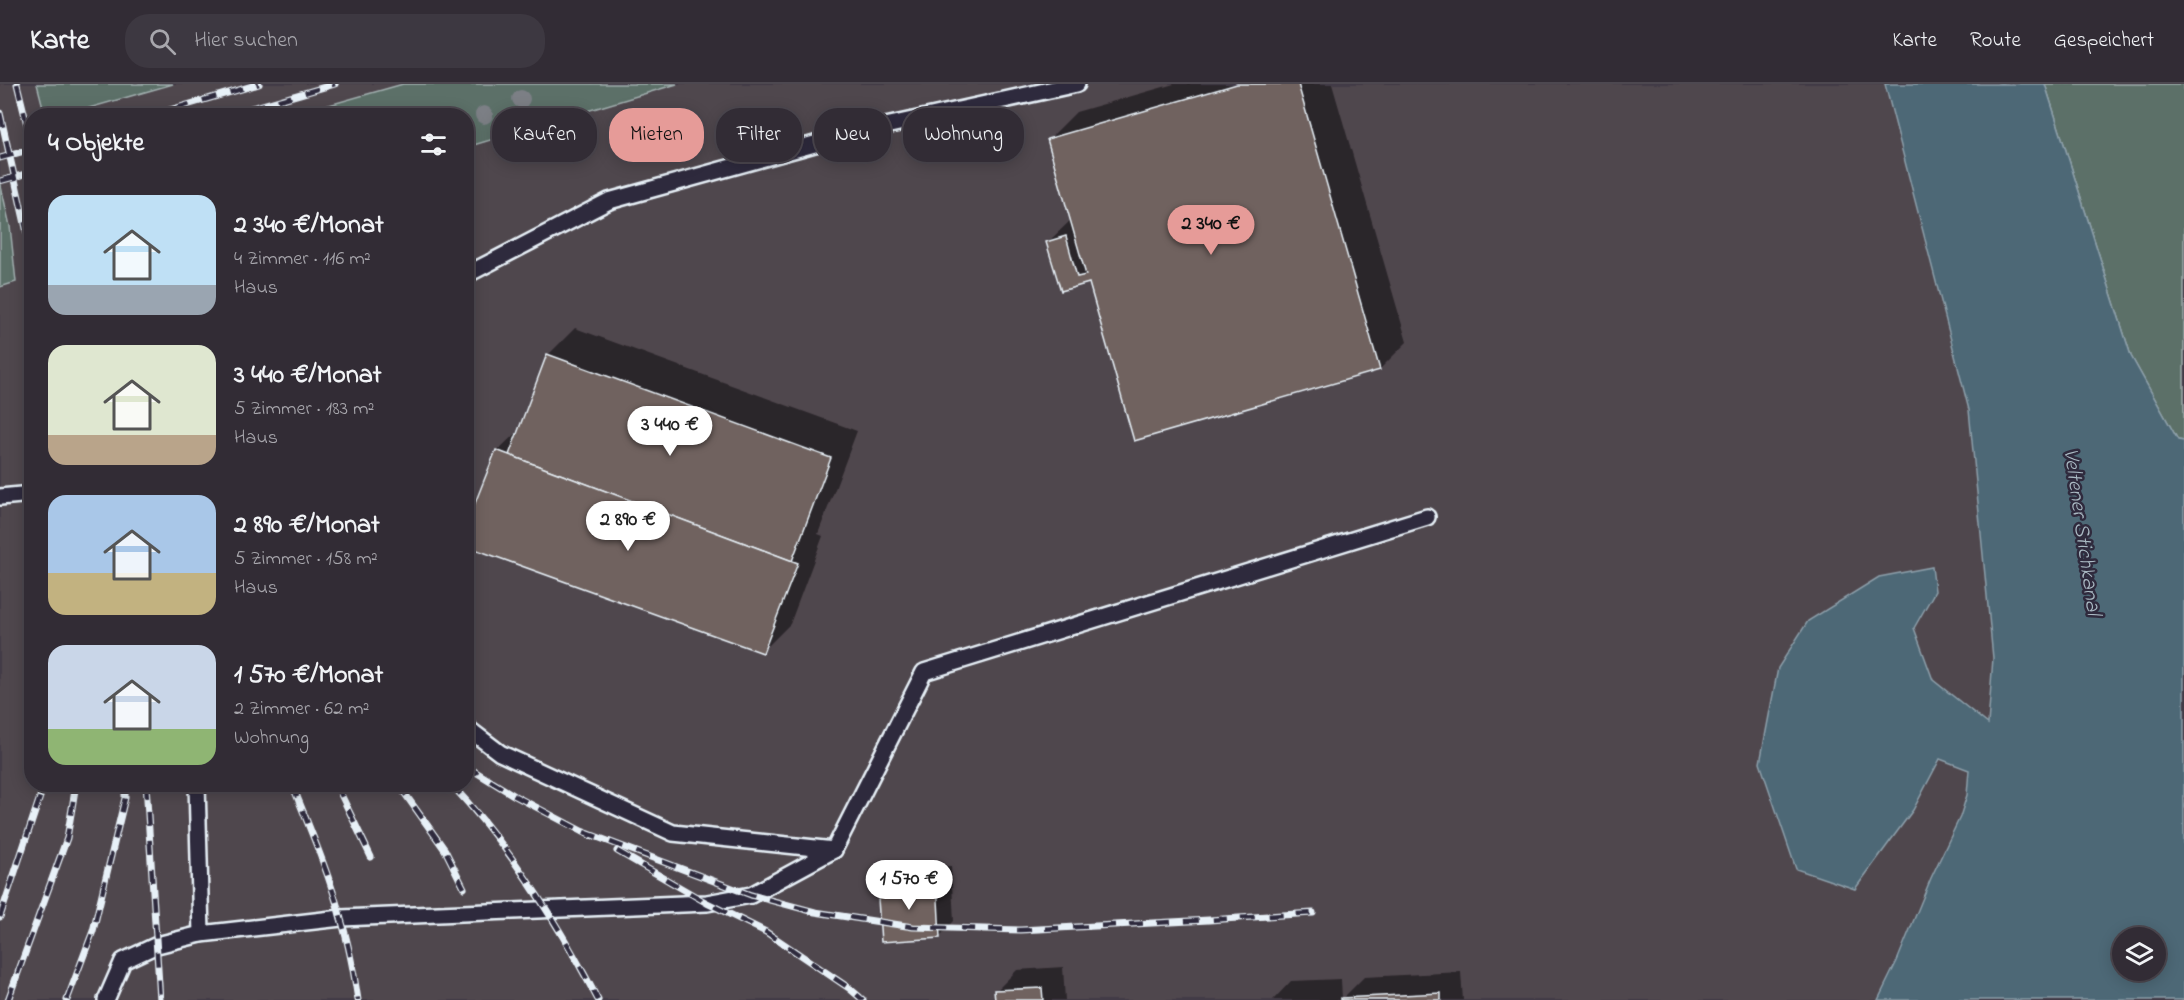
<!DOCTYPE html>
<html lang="de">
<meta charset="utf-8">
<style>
:root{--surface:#322c35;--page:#3d3841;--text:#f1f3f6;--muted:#a8a7ad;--line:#4d4850;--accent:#e69b98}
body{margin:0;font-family:"Indie Flower",sans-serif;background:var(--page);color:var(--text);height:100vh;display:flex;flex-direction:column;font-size:22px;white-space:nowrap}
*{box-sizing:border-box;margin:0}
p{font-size:20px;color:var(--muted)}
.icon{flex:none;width:33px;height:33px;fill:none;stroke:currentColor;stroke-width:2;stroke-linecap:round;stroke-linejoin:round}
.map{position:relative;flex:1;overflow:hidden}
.sheet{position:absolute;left:24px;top:24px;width:450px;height:684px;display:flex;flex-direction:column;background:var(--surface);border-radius:24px;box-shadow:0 3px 15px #0003,0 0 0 2px var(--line)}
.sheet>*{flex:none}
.guide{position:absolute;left:492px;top:24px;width:570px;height:54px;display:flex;gap:12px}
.buttons{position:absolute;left:2112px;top:843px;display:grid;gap:12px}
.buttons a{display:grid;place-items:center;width:54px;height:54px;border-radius:50%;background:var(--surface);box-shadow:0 3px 15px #0003,0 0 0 2px var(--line);font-size:30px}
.price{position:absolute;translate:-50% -51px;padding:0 14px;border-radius:21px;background:#fff;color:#222;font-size:20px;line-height:39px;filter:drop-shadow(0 2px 3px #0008)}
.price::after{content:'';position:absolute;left:50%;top:36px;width:18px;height:14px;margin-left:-9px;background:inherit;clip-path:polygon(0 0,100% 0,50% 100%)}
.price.on{background:var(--accent);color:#111}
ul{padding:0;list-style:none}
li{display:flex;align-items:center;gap:18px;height:150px;padding:0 24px}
li span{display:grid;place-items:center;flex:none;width:168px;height:120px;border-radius:18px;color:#555}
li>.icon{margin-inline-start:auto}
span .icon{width:72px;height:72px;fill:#fffc;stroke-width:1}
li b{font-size:26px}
h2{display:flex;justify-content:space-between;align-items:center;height:72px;padding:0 24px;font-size:26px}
.pill{padding:0 21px;border-radius:24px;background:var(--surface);box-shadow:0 3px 15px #0003,0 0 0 2px var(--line);font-size:21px;line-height:54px}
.pill.on{background:var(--accent);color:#111}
header{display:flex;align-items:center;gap:36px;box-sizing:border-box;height:84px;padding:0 30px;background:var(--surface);border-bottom:2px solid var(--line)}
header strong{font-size:28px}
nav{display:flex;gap:33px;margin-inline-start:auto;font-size:21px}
.search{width:420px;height:54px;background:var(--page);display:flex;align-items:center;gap:15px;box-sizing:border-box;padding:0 21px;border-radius:24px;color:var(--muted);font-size:22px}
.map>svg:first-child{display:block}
.built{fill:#50474e}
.green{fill:#5b6f67;stroke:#a2b0b0;stroke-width:1.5}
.water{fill:#4e6876;stroke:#8c9faa;stroke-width:1.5;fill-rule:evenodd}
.shadow{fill:#0007}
.building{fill:#6f625e;stroke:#e8f1f8;stroke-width:1.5}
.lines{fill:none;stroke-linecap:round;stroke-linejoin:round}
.lane-casing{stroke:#e8f1f8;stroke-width:20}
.lane{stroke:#2f2a3d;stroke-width:15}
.rail-casing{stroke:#e8f1f8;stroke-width:7}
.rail{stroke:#2f2a3d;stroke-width:4.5;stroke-dasharray:14;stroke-linecap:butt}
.tree{fill:#7b7f85}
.labels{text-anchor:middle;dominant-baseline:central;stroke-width:5;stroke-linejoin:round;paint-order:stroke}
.water-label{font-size:22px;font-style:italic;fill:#aabac4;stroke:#2f2a3d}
</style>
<header>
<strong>Karte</strong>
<div class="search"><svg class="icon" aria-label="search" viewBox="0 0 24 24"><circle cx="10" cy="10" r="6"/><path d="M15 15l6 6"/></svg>Hier suchen</div>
<nav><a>Karte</a><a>Route</a><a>Gespeichert</a></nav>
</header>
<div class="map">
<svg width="2184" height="916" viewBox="0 0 2184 916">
<rect width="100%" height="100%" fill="#423b47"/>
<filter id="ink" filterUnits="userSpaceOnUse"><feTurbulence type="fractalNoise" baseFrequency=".0167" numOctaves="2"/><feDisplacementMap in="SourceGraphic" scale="12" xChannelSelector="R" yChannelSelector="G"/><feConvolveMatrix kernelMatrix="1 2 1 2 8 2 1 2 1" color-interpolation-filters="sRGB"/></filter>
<g filter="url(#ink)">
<g class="built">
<path d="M 0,0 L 37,0 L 45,31 L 32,32 L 32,700 L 466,700 L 467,63 L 677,0 L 1885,0 L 1969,326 L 1993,574 L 1987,656 L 1960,733 L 1878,916 L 0,916 L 0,203 L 16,198 L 10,142 L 0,98 Z"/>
<path d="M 173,0 L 403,0 L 294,31 L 61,32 Z"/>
</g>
<g class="green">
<path d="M 37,0 L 173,0 L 61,32 L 45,31 Z"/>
<path d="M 403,0 L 677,0 L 467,63 L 466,32 L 294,31 Z"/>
<path d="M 2045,0 L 2184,0 L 2184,357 L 2178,356 L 2131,272 Z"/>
<path d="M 0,98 L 10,142 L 16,198 L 0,203 Z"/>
</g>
<path class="water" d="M 1885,0 L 2045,0 L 2131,272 L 2178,356 L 2184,357 L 2184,916 L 1878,916 L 1897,877 L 1931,794 L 1960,733 L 1967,711 L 1969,686 L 1940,675 L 1913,726 L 1855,805 L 1796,785 L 1760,679 L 1778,584 L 1808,537 L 1879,493 L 1932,483 L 1935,507 L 1914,544 L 1933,596 L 1988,640 L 1993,574 L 1969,326 ZM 2122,854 L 2156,854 L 2156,886 L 2122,886 Z"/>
<g class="shadow">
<path d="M 1174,0 L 1332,0 L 1407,258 L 1380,285 L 1090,197 L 1062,205 L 1048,158 L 1072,135 L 1049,55 L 1076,28 Z"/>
<path d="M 575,244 L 857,347 L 818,450 L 823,452 L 790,540 L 763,567 L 497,367 L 521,344 L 548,271 Z"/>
<path d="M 951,782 L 954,837 L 940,852 L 879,801 L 893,786 Z"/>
<path d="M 1063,883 L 1065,916 L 996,916 L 996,907 L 1017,886 Z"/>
<path d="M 1461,888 L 1463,916 L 1273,916 L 1291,897 L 1341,895 L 1342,915 L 1364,893 Z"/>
</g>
<g class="building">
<path d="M 1237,0 L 1298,0 L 1380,286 L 1134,357 L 1089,199 L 1061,207 L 1046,158 L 1066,152 L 1077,193 L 1086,191 L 1047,55 Z"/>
<path d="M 547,270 L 831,374 L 792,477 L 509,371 Z"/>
<path d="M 496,366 L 798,479 L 763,569 L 466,462 L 466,442 Z"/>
<path d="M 937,796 L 940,854 L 881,858 L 877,800 Z"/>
<path d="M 1042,904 L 1043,916 L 995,916 L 994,906 Z"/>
<path d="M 1441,909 L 1441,916 L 1341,916 L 1341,914 Z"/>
</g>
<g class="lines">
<defs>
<g id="lane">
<path d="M 466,191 L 609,117 L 858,48 L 1077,0"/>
<path d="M 0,413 L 32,410"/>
<path d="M 466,643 L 500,669 L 673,749 L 834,766"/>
<path d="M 197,700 L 201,850"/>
<path d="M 106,916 L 123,877 L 157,861 L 201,850 L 341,834 L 707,819 L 751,811 L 834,766 L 924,588 L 1427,433"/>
</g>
</defs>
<use href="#lane" class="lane-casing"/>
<use href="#lane" class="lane"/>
<defs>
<g id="rail">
<path d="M 17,0 L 32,61"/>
<path d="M 0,29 L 32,171"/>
<path d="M 149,32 L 259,0"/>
<path d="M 224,32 L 335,0"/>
<path d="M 0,74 L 32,65"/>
<path d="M 0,97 L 32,88"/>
<path d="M 466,682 L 515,712 L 591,752"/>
<path d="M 146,700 L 160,916"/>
<path d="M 292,700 C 310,745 329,789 341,835 C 349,861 354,889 358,916"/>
<path d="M 336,700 L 371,773"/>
<path d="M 398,700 L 445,766 L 464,804"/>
<path d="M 451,700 C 511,764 558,839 598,916"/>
<path d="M 584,748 L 751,811 L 815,828 L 913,843 L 1020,846 L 1209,836 L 1313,829"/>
<path d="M 617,767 L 707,819 L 766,848 L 849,904 L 863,916"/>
<path d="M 0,833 L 40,713 L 42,700"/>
<path d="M 8,916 L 67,754 L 76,700"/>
<path d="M 67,916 L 93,847 L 125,714 L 125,700"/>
</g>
</defs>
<use href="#rail" class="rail-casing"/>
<use href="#rail" class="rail"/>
</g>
<g class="tree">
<circle cx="521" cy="15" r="9"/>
<circle cx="484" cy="31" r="9"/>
</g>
</g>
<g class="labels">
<g class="water-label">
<text transform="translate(2081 448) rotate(82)">Veltener Stichkanal</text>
</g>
</g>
</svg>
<div class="buttons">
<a><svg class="icon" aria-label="layers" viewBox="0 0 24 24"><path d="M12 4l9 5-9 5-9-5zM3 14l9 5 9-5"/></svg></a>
</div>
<b class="price on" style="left:1211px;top:172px">2 340 €</b>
<b class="price" style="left:670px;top:373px">3 440 €</b>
<b class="price" style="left:628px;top:468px">2 890 €</b>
<b class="price" style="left:909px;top:827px">1 570 €</b>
<div class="guide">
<a class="pill">Kaufen</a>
<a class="pill on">Mieten</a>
<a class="pill">Filter</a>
<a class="pill">Neu</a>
<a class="pill">Wohnung</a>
</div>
<section class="sheet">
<h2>4 Objekte<svg class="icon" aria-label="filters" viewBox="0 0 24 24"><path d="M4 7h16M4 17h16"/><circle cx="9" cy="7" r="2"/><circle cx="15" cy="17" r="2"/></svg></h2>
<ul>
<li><span style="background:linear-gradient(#bfe0f5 75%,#9aa5b1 0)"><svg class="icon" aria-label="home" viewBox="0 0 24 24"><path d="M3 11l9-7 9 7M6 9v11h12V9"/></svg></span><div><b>2 340 €/Monat</b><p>4 Zimmer · 116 m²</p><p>Haus</p></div></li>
<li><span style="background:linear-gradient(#dfe7d0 75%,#b9a48a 0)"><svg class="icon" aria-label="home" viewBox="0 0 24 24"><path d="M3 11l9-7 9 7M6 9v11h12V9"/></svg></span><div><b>3 440 €/Monat</b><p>5 Zimmer · 183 m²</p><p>Haus</p></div></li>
<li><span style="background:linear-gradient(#a9c7e8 65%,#c2b280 0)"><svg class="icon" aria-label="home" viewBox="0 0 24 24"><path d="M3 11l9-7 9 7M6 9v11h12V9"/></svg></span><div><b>2 890 €/Monat</b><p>5 Zimmer · 158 m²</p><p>Haus</p></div></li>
<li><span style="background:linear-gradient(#c9d6e8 70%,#8fb573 0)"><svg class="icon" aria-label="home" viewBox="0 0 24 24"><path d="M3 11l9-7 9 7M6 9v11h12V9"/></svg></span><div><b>1 570 €/Monat</b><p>2 Zimmer · 62 m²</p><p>Wohnung</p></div></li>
</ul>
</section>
</div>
